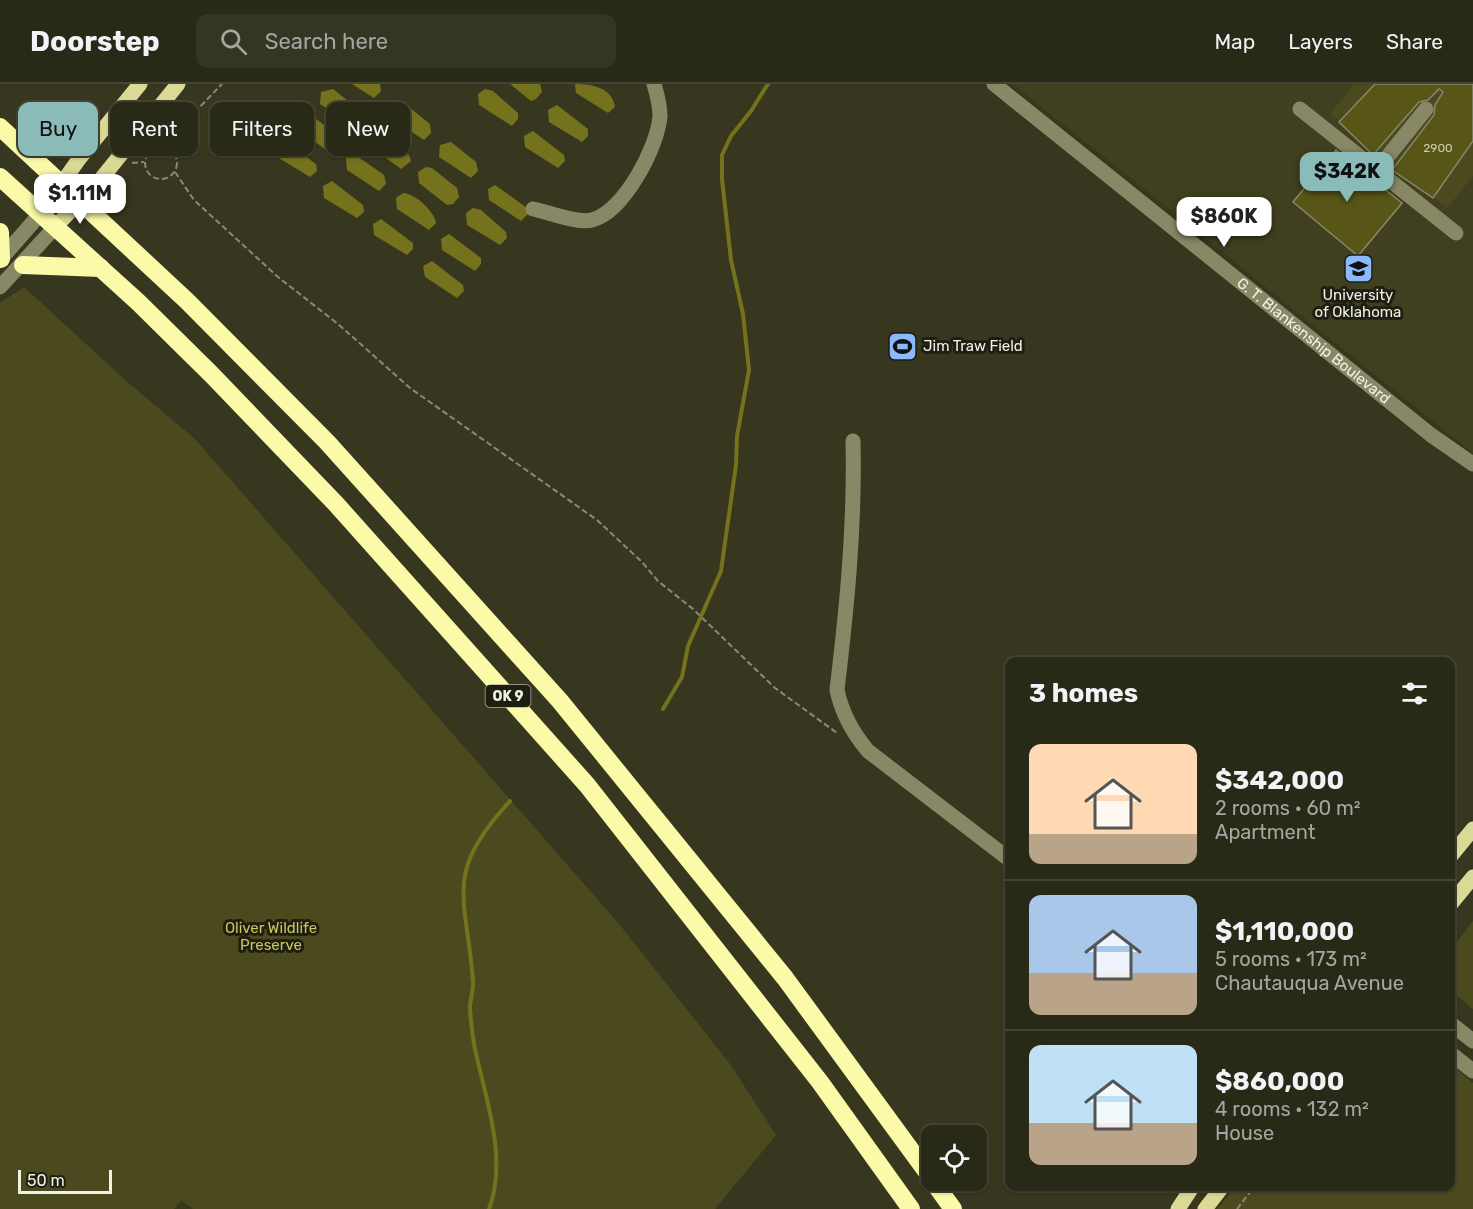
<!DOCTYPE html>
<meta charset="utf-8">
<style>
:root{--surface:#292917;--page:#353524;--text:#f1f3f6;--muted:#a5a6a1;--line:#454536;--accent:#8bbbb9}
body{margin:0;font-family:Rubik,sans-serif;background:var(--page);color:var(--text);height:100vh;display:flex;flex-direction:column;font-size:22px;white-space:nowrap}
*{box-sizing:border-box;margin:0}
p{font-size:20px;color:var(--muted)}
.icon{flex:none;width:33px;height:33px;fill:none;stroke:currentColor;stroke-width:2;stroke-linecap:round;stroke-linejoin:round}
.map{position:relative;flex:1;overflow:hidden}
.side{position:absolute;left:1005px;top:573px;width:450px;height:534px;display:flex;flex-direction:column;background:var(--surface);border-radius:12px;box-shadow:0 2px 4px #0004,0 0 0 2px var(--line)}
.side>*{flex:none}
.banner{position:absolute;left:18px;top:18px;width:570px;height:54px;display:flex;gap:12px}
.tools{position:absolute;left:921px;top:1041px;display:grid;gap:12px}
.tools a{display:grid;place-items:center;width:66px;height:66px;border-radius:12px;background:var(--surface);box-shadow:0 2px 4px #0004,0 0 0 2px var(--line);font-size:30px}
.scale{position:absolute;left:18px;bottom:15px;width:94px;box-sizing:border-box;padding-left:6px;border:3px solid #f1f2e3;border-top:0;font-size:16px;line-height:21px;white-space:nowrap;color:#f1f2e3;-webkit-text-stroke:4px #1e1e13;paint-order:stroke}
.price{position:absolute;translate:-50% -51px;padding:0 14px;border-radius:12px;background:#fff;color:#222;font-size:20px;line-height:39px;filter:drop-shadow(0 2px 3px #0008)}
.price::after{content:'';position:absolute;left:50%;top:36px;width:18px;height:14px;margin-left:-9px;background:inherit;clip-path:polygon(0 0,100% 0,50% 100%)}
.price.on{background:var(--accent);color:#111}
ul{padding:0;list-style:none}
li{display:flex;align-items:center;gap:18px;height:150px;padding:0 24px}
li+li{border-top:2px solid var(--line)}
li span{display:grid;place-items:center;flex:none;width:168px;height:120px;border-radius:12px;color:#555}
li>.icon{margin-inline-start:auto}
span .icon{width:72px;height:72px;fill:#fffc;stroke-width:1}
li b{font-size:26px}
h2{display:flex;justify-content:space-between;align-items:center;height:72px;padding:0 24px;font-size:26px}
.tag{padding:0 21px;border-radius:12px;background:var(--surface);box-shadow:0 2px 4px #0004,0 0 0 2px var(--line);font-size:21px;line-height:54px}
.tag.on{background:var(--accent);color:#111}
header{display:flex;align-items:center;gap:36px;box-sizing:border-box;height:84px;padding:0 30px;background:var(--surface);border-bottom:2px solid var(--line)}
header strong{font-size:28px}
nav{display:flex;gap:33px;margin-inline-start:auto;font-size:21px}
.search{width:420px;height:54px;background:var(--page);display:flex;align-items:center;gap:15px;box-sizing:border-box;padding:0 21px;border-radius:12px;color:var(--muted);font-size:22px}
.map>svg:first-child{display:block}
.built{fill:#404020}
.green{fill:#4b4a1e}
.water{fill:#75721e}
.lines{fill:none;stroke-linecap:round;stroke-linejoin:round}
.stream{stroke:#75721e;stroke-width:4}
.building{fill:#585617;stroke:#87876c;stroke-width:1.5}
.path{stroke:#8a8a76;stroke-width:2;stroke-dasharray:6 3;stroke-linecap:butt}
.minor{stroke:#888867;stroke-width:15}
.major{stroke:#dada96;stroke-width:15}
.highway{stroke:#fbfaa8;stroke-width:18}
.labels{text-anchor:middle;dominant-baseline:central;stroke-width:6;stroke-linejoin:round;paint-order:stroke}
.number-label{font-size:12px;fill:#cbcbb0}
.shield{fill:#1e1e13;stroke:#b2b2a5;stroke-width:1.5}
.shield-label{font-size:14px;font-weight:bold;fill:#f1f2e3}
.poi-label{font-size:15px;fill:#f1f2e3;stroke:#1e1e13}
.street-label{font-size:15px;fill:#f1f2e3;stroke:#1e1e13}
.park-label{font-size:15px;fill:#c9c758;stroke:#1e1e13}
</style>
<header>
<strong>Doorstep</strong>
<div class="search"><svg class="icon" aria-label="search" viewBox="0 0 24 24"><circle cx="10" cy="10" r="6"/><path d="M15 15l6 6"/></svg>Search here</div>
<nav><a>Map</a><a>Layers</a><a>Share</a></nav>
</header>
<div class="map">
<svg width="1473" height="1125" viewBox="0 0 1473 1125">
<rect width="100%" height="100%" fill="#37371f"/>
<path class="built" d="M 1013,0 L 1473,0 L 1473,369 Z"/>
<g class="green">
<path d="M 1354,0 L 1473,0 L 1473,92 L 1447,124 L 1330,30 Z"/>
<path d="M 24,203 L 124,295 L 195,355 L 619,840 L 730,980 L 776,1051 L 715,1125 L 193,1125 L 181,1116 L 174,1125 L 0,1125 L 0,219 Z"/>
<path d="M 1473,837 L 1473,925 L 1451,907 L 1451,865 Z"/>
<path d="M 1451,980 L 1473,999 L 1473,1125 L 1217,1125 L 1235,1103 L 1450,1102 Z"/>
</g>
<g class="water">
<path d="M 352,0 L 380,0 L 381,7 L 374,14 Z"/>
<path d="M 510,0 L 540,0 L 542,8 L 536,15 L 531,17 Z"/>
<path d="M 575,0 C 591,0 612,3 615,23 L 608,29 L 576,9 Z"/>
<path d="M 333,5 L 358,25 L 359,34 L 352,41 L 320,20 L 321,8 Z"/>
<path d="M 485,5 L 493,7 L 518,29 L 518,35 L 512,42 L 479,21 L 478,10 Z"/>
<path d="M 405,20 L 430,40 L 431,49 L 424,56 L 392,35 L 393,23 Z"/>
<path d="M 557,21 L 588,45 L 588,52 L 582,58 L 549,38 L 548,26 Z"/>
<path d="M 311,31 L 337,51 L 338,60 L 329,68 L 299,46 L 300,34 Z"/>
<path d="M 533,47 L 564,71 L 565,77 L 558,84 L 525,63 L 524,52 Z"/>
<path d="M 376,48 C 390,48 408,64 411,77 L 401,85 L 371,63 L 370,52 Z"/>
<path d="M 284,57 L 316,80 L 317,87 L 310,93 L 277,73 L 277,61 Z"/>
<path d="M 451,58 L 476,78 L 478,87 L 471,94 L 439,73 L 440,61 Z"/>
<path d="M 354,70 L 384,91 L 386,100 L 379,107 L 347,86 L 346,74 Z"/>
<path d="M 426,83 L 432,84 L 457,104 L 459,113 L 453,120 L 447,121 L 419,99 L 418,88 Z"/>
<path d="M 332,97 L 363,121 L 364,128 L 357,134 L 324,114 L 323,102 Z"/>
<path d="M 495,101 L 527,124 L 528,130 L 521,137 L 489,116 L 488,105 Z"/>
<path d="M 403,109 C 416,110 434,127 436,139 L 429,146 L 397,125 L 396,114 Z"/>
<path d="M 473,124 L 481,126 L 506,148 L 507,154 L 500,161 L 467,141 L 466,129 Z"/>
<path d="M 381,135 L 413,159 L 413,165 L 407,171 L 374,151 L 373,140 Z"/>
<path d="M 449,150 L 481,174 L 481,180 L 475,187 L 442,166 L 441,155 Z"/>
<path d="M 432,177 L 463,201 L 464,207 L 457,214 L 425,193 L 423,182 Z"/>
</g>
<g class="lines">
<g class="stream">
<path d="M 663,625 L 682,593 L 688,562 L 721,487 L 736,381 L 737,352 L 749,286 L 743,230 L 731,176 L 722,95 L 722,71 L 731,52 L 751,27 L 768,0"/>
<path d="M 489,1125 C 507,1078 488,1021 477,974 C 473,958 471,940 470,924 C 470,914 474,907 473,897 C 466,810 443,789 510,717"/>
</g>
</g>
<g class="building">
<path d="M 1375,0 L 1473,0 L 1473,57 L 1433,114 L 1392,86 L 1434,31 L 1435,21 L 1443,8 L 1439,5 L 1428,16 L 1419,18 L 1373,71 L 1339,38 Z"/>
<path d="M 1336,66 L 1402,119 L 1358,172 L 1293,118 Z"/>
</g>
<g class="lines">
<g class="path">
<circle cx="161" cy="79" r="16"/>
<path d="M 168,65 L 193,30 L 222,0"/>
<path d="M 132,79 L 144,78"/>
<path d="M 175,88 L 194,116 L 278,193 L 338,240 L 410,304 L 597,436 L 642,478 L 658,497 L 693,525 L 775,604 L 837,649"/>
<path d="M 1237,1125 L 1255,1102"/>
</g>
<g class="minor">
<path id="s1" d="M 994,0 L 1431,351 L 1473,380"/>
<path d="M 1300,25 L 1456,149"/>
<path d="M 1376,87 L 1426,25"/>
<path d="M 533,125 C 548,128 579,140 592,136 C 624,128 658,62 660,32 C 660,21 657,10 654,0"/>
<path d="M 0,176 L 41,129"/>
<path d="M 0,203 L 56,142"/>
<path d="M 853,357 C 855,441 847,522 837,606 C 842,630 852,648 868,667 L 1010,776"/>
<path d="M 1450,939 L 1473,957"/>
<path d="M 1450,969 L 1473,987"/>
</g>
<g class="major">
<path d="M 41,129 L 79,75 L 140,0"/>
<path d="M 56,142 L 101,95 L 178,0"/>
<path d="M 1450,773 L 1473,745"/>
<path d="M 1450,821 L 1473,793"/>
<path d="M 1178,1125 L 1193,1102"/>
<path d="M 1205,1125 L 1223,1102"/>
</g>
<g class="highway">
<path d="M 0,43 L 187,217 L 327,358 L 560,617 L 785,894 L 932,1095"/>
<path d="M 0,93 L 138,218 L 211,290 L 336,420 L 587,701 L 820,998 L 911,1125"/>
<path d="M 0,148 L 1,175"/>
<path d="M 23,181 L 101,184"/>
<path d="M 932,1096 L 953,1125"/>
</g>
</g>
<defs>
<symbol id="university-square" viewBox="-11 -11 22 22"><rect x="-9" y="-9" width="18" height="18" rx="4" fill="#8cb9fc" stroke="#1e1e13"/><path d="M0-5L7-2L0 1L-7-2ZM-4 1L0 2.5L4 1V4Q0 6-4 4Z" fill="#111"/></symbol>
<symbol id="stadium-square" viewBox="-11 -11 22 22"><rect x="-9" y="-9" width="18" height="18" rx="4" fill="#8cb9fc" stroke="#1e1e13"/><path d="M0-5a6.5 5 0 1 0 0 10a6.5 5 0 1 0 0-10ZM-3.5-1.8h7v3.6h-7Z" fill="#111"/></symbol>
</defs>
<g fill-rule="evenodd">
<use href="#university-square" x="1342" y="168" width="33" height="33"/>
<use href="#stadium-square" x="886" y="246" width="33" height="33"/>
</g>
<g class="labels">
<g class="number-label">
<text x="1438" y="64">2900</text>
</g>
<rect class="shield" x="485.5" y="601" width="45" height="22" rx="4.5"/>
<g class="shield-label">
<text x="508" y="612">OK 9</text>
</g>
<g class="poi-label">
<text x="1358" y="211">University<tspan x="1358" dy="17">of Oklahoma</tspan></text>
<text x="923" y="262" text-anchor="start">Jim Traw Field</text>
</g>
<g class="street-label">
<text stroke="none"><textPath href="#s1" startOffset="410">G. T. Blankenship Boulevard</textPath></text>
</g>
<g class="park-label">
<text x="271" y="844">Oliver Wildlife<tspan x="271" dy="17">Preserve</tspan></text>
</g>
</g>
</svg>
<div class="tools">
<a><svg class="icon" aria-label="locate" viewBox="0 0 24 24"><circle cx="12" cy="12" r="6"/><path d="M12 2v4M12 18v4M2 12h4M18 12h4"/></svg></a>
</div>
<div class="scale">50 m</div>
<b class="price on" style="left:1347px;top:119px">$342K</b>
<b class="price" style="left:80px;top:141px">$1.11M</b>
<b class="price" style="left:1224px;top:164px">$860K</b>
<div class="banner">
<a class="tag on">Buy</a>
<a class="tag">Rent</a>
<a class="tag">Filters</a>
<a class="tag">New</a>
</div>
<section class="side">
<h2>3 homes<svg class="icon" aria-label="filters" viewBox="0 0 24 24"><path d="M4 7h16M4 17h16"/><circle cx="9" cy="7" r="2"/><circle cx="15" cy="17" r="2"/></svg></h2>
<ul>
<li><span style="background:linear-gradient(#ffd9b3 75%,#b9a48a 0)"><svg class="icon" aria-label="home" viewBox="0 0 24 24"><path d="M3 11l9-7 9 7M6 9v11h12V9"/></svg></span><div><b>$342,000</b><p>2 rooms · 60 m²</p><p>Apartment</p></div></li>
<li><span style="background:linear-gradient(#a9c7e8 65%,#b9a48a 0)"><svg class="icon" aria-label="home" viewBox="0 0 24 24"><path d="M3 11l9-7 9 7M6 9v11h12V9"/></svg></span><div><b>$1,110,000</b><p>5 rooms · 173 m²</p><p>Chautauqua Avenue</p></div></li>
<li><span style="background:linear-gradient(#bfe0f5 65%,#b9a48a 0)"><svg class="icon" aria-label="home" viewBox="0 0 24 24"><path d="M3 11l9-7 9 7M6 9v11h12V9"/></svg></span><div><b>$860,000</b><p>4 rooms · 132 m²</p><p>House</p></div></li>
</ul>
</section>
</div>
